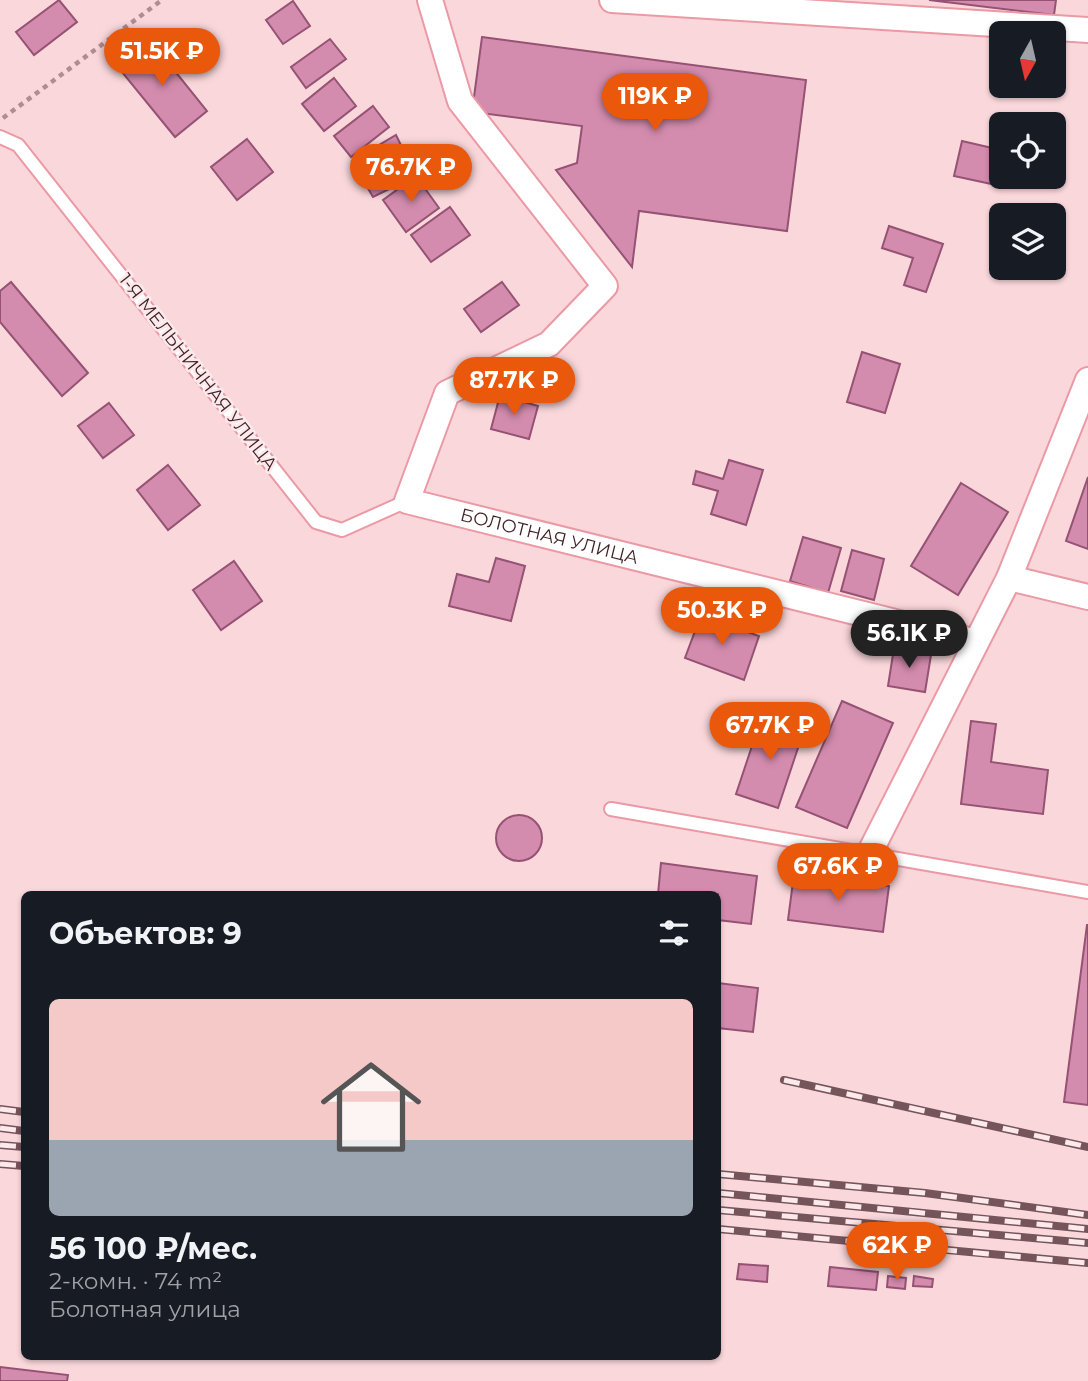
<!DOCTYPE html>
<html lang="ru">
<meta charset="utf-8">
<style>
:root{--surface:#171b24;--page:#242831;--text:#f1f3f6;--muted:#9ea1a6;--line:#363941;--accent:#ea580c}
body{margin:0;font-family:Montserrat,sans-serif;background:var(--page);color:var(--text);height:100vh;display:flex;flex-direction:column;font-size:26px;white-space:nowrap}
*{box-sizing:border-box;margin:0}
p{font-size:23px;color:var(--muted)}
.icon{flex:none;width:38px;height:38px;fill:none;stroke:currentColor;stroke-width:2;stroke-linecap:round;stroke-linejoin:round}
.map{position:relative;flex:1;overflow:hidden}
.details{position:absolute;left:21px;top:891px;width:700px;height:469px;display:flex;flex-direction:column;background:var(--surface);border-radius:10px;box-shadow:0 2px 5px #0004}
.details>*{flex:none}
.needle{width:46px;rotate:188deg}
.fabs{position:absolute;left:989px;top:21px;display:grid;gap:14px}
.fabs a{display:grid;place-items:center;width:77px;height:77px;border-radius:10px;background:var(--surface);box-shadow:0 2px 5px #0004;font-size:35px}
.price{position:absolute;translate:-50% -60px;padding:0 16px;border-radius:24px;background:var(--accent);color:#fff;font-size:23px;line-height:46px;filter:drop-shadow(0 2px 4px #0008)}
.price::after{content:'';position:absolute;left:50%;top:42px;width:21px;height:16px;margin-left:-10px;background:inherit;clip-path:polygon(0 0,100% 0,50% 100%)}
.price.current{background:#222;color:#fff}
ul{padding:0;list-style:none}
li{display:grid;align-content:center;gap:14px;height:371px;padding:0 28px}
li+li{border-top:2px solid var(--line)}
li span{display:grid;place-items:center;height:217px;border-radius:10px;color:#555}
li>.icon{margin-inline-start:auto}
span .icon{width:126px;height:126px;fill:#fffc;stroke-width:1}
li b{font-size:30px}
h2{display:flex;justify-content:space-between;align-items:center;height:84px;padding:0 28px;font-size:30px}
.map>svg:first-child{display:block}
.building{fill:#d48cae;stroke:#955273;stroke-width:2}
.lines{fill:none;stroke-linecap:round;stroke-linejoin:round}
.service-casing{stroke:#ea99a5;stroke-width:16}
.minor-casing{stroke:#ea99a5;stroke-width:28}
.path{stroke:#af8d92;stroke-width:4.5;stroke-dasharray:5 5;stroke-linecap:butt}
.service{stroke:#fff;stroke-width:12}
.minor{stroke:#fff;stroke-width:24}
.rail-casing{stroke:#75545a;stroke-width:8}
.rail{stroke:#fbe9eb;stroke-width:5;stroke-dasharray:16;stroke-linecap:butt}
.labels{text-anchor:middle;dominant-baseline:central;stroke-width:5;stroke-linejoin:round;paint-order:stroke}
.street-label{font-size:18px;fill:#3f1f25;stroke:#fbe9eb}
</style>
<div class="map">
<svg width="1088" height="1381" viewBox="0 0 1088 1381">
<rect width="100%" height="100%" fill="#fad7db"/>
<g class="building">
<path d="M 59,0 L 77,22 L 34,55 L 16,32 Z"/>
<path d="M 929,0 L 1056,0 L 1054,15 Z"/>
<path d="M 293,1 L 310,26 L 283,44 L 266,20 Z"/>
<path d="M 482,37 L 806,80 L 787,231 L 639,211 L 632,267 L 556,170 L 577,163 L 582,126 L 472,112 Z"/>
<path d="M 330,39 L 346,59 L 306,88 L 291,67 Z"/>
<path d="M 150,40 L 207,111 L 175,137 L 117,66 Z"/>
<path d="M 334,78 L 356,106 L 324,131 L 302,104 Z"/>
<path d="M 373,106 L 389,127 L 351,157 L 334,136 Z"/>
<path d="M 396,135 L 416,176 L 373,197 L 352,161 Z"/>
<path d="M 247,139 L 273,172 L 237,200 L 211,167 Z"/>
<path d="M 962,141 L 1001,150 L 996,185 L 954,176 Z"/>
<path d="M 416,176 L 439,208 L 406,232 L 383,200 Z"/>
<path d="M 450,207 L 470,235 L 431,262 L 411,235 Z"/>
<path d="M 889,226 L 943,244 L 926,292 L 904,285 L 913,258 L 882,248 Z"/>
<path d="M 11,282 L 88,373 L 62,396 L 0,322 L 0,291 Z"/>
<path d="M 502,282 L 519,305 L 481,332 L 464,309 Z"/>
<path d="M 862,352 L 900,364 L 885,413 L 847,402 Z"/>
<path d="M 500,395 L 538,406 L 529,439 L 491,429 Z"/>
<path d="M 109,403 L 134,435 L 103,458 L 78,426 Z"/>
<path d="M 729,460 L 763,470 L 746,525 L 711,514 L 718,491 L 693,484 L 696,471 L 723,479 Z"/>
<path d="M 168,465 L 200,505 L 168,530 L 137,490 Z"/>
<path d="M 1088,477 L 1088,549 L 1066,541 Z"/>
<path d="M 961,483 L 1008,512 L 958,595 L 911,566 Z"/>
<path d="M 803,537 L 841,548 L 828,593 L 790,581 Z"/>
<path d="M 852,550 L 884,559 L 874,600 L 841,591 Z"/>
<path d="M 496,558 L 525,566 L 511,621 L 449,606 L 457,574 L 489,582 Z"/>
<path d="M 234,561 L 262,601 L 221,630 L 193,590 Z"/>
<path d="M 701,615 L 759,636 L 744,680 L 685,658 Z"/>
<path d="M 894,648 L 931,655 L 925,692 L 888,686 Z"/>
<path d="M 842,701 L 893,723 L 847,828 L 796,807 Z"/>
<path d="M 762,716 L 804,730 L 778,808 L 736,794 Z"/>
<path d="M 971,721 L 996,724 L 991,762 L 1048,770 L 1043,814 L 961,804 Z"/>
<circle cx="519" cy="838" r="23"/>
<path d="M 661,863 L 757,876 L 751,924 L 718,920 L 718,894 L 658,894 Z"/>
<path d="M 794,874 L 889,886 L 883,932 L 788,920 Z"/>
<path d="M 1087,925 L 1088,925 L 1088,1105 L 1064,1102 Z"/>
<path d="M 718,983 L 758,988 L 753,1032 L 718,1028 Z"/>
<path d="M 739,1264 L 768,1266 L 767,1282 L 737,1279 Z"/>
<path d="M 830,1267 L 878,1272 L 876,1290 L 828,1286 Z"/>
<path d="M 888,1276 L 906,1278 L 905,1289 L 887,1287 Z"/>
<path d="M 914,1276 L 933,1279 L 932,1287 L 913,1286 Z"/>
<path d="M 0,1367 L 68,1375 L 67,1381 L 0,1381 Z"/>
</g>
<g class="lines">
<defs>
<g id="service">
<path d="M 0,137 L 18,145 L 316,522 L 342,530 L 407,501"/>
<path d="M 611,809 L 1088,892"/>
</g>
<g id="minor">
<path id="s1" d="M 430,0 L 460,101 L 605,286 L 549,344 L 447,393 L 407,501 L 976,642"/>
<path d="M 612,0 L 1088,30"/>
<path d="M 1009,578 L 1088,597"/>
<path d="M 868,856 L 1009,578 L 1088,380"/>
</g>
</defs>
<use href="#service" class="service-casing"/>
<use href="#minor" class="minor-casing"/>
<path class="path" d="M 3,118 L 162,0"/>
<use href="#service" class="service"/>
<use href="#minor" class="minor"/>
<defs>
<g id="rail">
<path d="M 784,1080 L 1088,1147"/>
<path d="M 0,1109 L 24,1112"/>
<path d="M 0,1128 L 24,1131"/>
<path d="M 0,1145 L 24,1147"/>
<path d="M 0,1164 L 24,1166"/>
<path d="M 718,1174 L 925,1193 L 1088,1215"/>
<path d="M 718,1193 L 1088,1229"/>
<path d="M 718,1210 L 1088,1243"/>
<path d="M 718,1229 L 1088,1263"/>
</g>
</defs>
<use href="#rail" class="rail-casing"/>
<use href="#rail" class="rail"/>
</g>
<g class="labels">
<g class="street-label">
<text transform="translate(198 372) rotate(52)">1-Я МЕЛЬНИЧНАЯ УЛИЦА</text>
<text stroke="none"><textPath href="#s1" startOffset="796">БОЛОТНАЯ УЛИЦА</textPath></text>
</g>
</g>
</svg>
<div class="fabs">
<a><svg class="needle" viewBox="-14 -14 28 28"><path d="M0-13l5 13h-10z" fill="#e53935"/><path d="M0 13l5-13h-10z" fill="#9ea1a6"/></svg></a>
<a><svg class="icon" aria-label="locate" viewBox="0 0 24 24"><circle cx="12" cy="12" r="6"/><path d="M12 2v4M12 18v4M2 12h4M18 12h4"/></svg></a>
<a><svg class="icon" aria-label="layers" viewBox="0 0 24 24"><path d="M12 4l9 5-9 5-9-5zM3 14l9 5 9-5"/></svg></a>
</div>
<b class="price" style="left:162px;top:88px">51.5K ₽</b>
<b class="price" style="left:655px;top:133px">119K ₽</b>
<b class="price" style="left:411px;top:204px">76.7K ₽</b>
<b class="price" style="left:514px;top:417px">87.7K ₽</b>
<b class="price" style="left:722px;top:647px">50.3K ₽</b>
<b class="price current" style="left:909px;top:670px">56.1K ₽</b>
<b class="price" style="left:770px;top:762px">67.7K ₽</b>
<b class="price" style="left:838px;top:903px">67.6K ₽</b>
<b class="price" style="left:897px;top:1282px">62K ₽</b>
<section class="details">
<h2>Объектов: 9<svg class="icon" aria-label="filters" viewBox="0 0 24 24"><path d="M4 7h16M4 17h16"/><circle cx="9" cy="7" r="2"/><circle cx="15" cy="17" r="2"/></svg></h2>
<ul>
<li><span style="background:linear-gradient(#f6c9c9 65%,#9aa5b1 0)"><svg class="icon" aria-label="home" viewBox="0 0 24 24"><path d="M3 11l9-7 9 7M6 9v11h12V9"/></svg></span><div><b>56 100 ₽/мес.</b><p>2-комн. · 74 m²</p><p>Болотная улица</p></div></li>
</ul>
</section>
</div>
